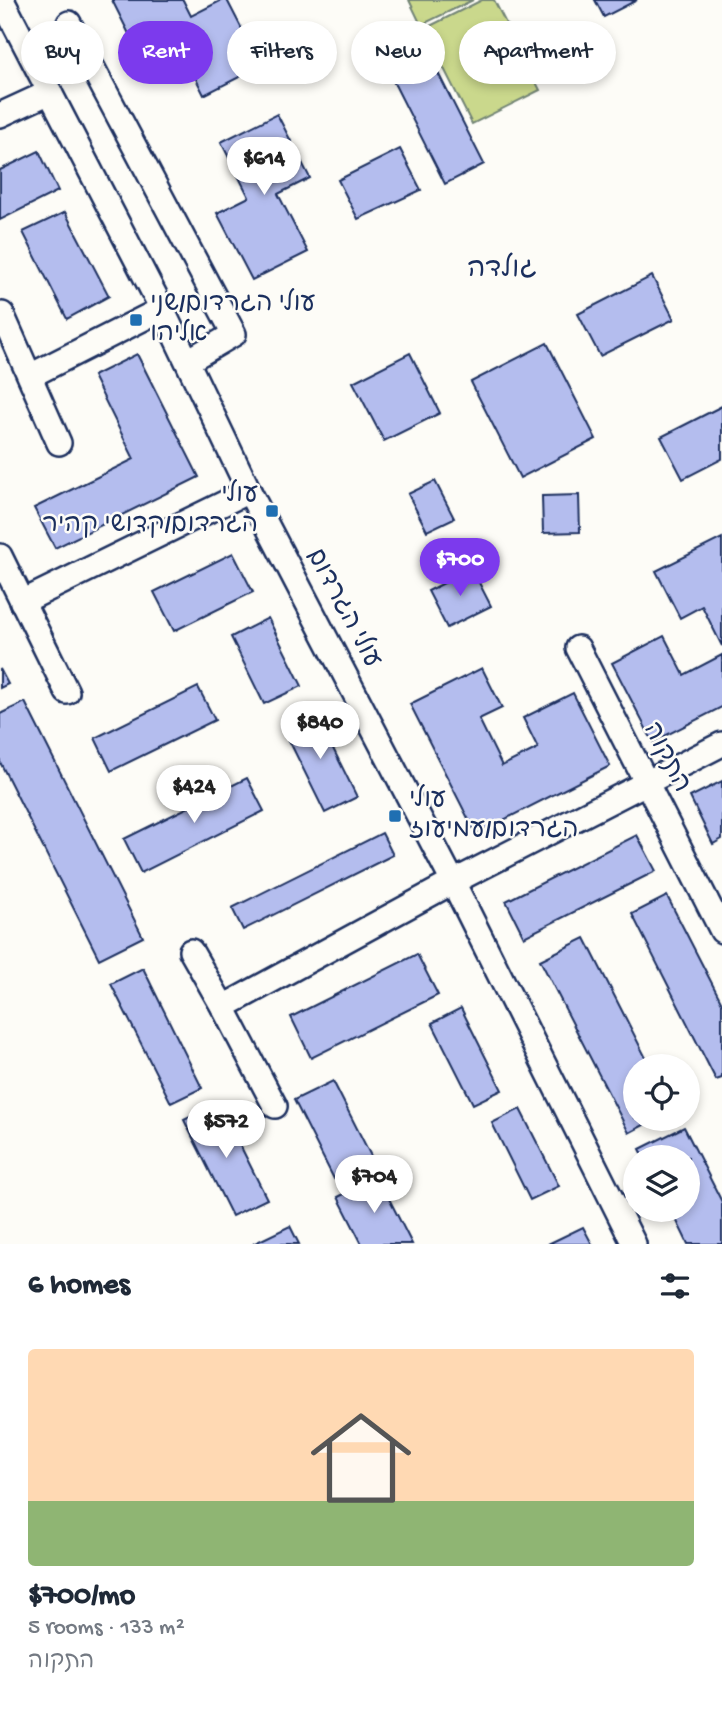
<!DOCTYPE html>
<meta charset="utf-8">
<style>
:root{--surface:#fff;--page:#f6f6f7;--text:#1f2937;--muted:#747a83;--line:#e0e1e3;--accent:#7c3aed}
body{margin:0;font-family:"Gochi Hand","Playpen Sans Hebrew",sans-serif;background:var(--page);color:var(--text);height:100vh;display:flex;flex-direction:column;font-size:26px;white-space:nowrap}
*{box-sizing:border-box;margin:0}
p{font-size:23px;color:var(--muted)}
.icon{flex:none;width:38px;height:38px;fill:none;stroke:currentColor;stroke-width:2;stroke-linecap:round;stroke-linejoin:round}
.map{position:relative;height:1244px;overflow:hidden}
.side{display:flex;flex-direction:column;background:var(--surface);flex:1}
.side>*{flex:none}
.banner{position:absolute;left:21px;top:21px;width:681px;height:63px;display:flex;gap:14px}
.tools{position:absolute;left:623px;top:1054px;display:grid;gap:14px}
.tools a{display:grid;place-items:center;width:77px;height:77px;border-radius:50%;background:var(--surface);box-shadow:0 4px 10px #0003;font-size:35px}
.price{position:absolute;translate:-50% -60px;padding:0 16px;border-radius:24px;background:#fff;color:#222;font-size:23px;line-height:46px;filter:drop-shadow(0 2px 4px #0008)}
.price::after{content:'';position:absolute;left:50%;top:42px;width:21px;height:16px;margin-left:-10px;background:inherit;clip-path:polygon(0 0,100% 0,50% 100%)}
.price.selected{background:var(--accent);color:#fff}
ul{padding:0;list-style:none}
li{display:grid;align-content:center;gap:14px;height:371px;padding:0 28px}
li+li{border-top:2px solid var(--line)}
li span{display:grid;place-items:center;height:217px;border-radius:7px;color:#555}
li>.icon{margin-inline-start:auto}
span .icon{width:126px;height:126px;fill:#fffc;stroke-width:1}
li b{font-size:30px}
h2{display:flex;justify-content:space-between;align-items:center;height:84px;padding:0 28px;font-size:30px}
.pill{padding:0 24px;border-radius:32px;background:var(--surface);box-shadow:0 4px 10px #0003;font-size:24px;line-height:63px}
.pill.selected{background:var(--accent);color:#fff}
.map>svg:first-child{display:block}
.green{fill:#cad88c;stroke:#728475;stroke-width:2}
.building{fill:#b4bdee;stroke:#1b2f5e;stroke-width:2}
.lines{fill:none;stroke-linecap:round;stroke-linejoin:round}
.minor-casing{stroke:#1b2f5e;stroke-width:28}
.minor{stroke:#fdfcf7;stroke-width:23}
.poi-dot{fill:#1f6fb2;stroke:#fdfcf7;stroke-width:2.5}
.labels{text-anchor:middle;dominant-baseline:central;stroke-width:5;stroke-linejoin:round;paint-order:stroke}
.poi-label{font-size:26px;fill:#1b2f5e;stroke:#fdfcf7;text-anchor:start}
.street-label{font-size:26px;fill:#1b2f5e;stroke:#fdfcf7}
.neighbourhood-label{font-size:28px;fill:#1b2f5e;stroke:#fdfcf7}
</style>
<div class="map">
<svg width="722" height="1244" viewBox="0 0 722 1244">
<rect width="100%" height="100%" fill="#fdfcf7"/>
<filter id="ink" filterUnits="userSpaceOnUse"><feTurbulence type="fractalNoise" baseFrequency=".0143" numOctaves="2"/><feDisplacementMap in="SourceGraphic" scale="14" xChannelSelector="R" yChannelSelector="G"/><feConvolveMatrix kernelMatrix="1 2 1 2 8 2 1 2 1" color-interpolation-filters="sRGB"/></filter>
<g filter="url(#ink)">
<g class="green">
<path d="M 409,0 L 473,0 L 421,25 Z"/>
<path d="M 482,0 L 494,0 L 540,90 L 472,124 L 424,29 Z"/>
</g>
<g class="building">
<path d="M 112,0 L 183,0 L 191,16 L 222,0 L 227,0 L 261,66 L 204,95 L 172,31 L 136,48 Z"/>
<path d="M 595,0 L 637,0 L 604,17 Z"/>
<path d="M 431,59 L 484,164 L 445,184 L 391,77 Z"/>
<path d="M 277,114 L 310,178 L 278,194 L 308,252 L 252,280 L 217,213 L 249,197 L 221,142 Z"/>
<path d="M 400,149 L 421,190 L 358,219 L 338,180 Z"/>
<path d="M 39,151 L 58,191 L 0,220 L 0,170 Z"/>
<path d="M 65,212 L 109,296 L 67,319 L 23,232 Z"/>
<path d="M 652,276 L 674,319 L 600,356 L 578,314 Z"/>
<path d="M 547,343 L 596,439 L 520,478 L 471,382 Z"/>
<path d="M 410,353 L 440,413 L 384,441 L 353,382 Z"/>
<path d="M 137,354 L 199,477 L 55,548 L 34,508 L 134,459 L 93,376 Z"/>
<path d="M 722,406 L 722,459 L 683,479 L 661,437 Z"/>
<path d="M 435,481 L 454,518 L 427,531 L 408,494 Z"/>
<path d="M 579,495 L 580,532 L 543,533 L 542,496 Z"/>
<path d="M 722,538 L 722,646 L 702,606 L 680,618 L 656,571 Z"/>
<path d="M 233,553 L 253,592 L 174,631 L 154,592 Z"/>
<path d="M 472,569 L 491,606 L 447,628 L 428,591 Z"/>
<path d="M 268,618 L 302,686 L 264,704 L 231,637 Z"/>
<path d="M 664,636 L 684,675 L 722,655 L 722,707 L 653,742 L 612,663 Z"/>
<path d="M 482,668 L 502,708 L 479,719 L 502,766 L 538,748 L 523,718 L 573,693 L 610,766 L 476,834 L 410,704 Z"/>
<path d="M 0,669 L 8,684 L 0,688 Z"/>
<path d="M 198,687 L 215,720 L 111,771 L 95,738 Z"/>
<path d="M 25,702 L 143,937 L 99,959 L 0,762 L 0,714 Z"/>
<path d="M 314,710 L 357,797 L 325,813 L 282,726 Z"/>
<path d="M 247,778 L 264,811 L 141,873 L 124,839 Z"/>
<path d="M 722,781 L 722,839 L 713,844 L 690,797 Z"/>
<path d="M 382,833 L 393,855 L 243,930 L 232,908 Z"/>
<path d="M 637,835 L 656,871 L 524,937 L 506,901 Z"/>
<path d="M 667,896 L 722,1003 L 722,1078 L 716,1080 L 632,914 Z"/>
<path d="M 585,938 L 650,1066 L 635,1066 L 635,1118 L 657,1118 L 629,1133 L 540,960 Z"/>
<path d="M 417,954 L 438,995 L 311,1058 L 291,1017 Z"/>
<path d="M 143,968 L 202,1088 L 171,1103 L 111,984 Z"/>
<path d="M 461,1008 L 502,1090 L 473,1104 L 432,1023 Z"/>
<path d="M 333,1081 L 373,1160 L 334,1179 L 294,1100 Z"/>
<path d="M 219,1103 L 267,1199 L 232,1216 L 184,1120 Z"/>
<path d="M 520,1109 L 559,1186 L 530,1200 L 492,1123 Z"/>
<path d="M 684,1127 L 722,1202 L 722,1244 L 688,1244 L 671,1209 L 688,1209 L 688,1157 L 644,1157 L 640,1149 Z"/>
<path d="M 378,1177 L 412,1244 L 362,1244 L 338,1197 Z"/>
<path d="M 290,1226 L 299,1244 L 253,1244 Z"/>
<path d="M 583,1227 L 592,1244 L 548,1244 Z"/>
</g>
<g class="lines">
<defs>
<g id="minor">
<path d="M 2,0 L 162,309 L 249,491 L 453,882 L 634,1244"/>
<path d="M 69,23 L 234,334 L 188,361"/>
<path d="M 0,115 L 50,92"/>
<path d="M 2,314 L 59,443"/>
<path d="M 30,376 L 162,309"/>
<path d="M 0,556 L 67,692"/>
<path d="M 22,602 L 249,491"/>
<path d="M 578,648 L 722,931"/>
<path d="M 191,951 L 223,1007 L 275,1106"/>
<path d="M 223,1007 L 453,882 L 722,744"/>
</g>
</defs>
<use href="#minor" class="minor-casing"/>
<use href="#minor" class="minor"/>
</g>
</g>
<g class="poi-dot">
<rect x="129" y="313" width="14" height="14" rx="3.5"/>
<rect x="265" y="504" width="14" height="14" rx="3.5"/>
<rect x="388" y="809" width="14" height="14" rx="3.5"/>
</g>
<g class="labels">
<g class="poi-label">
<text x="150" y="305">עולי הגרדום/שני<tspan x="150" dy="30">אליהו</tspan></text>
<text x="258" y="496" text-anchor="end">עולי<tspan x="258" dy="30">הגרדום/קדושי קהיר</tspan></text>
<text x="409" y="801">עולי<tspan x="409" dy="30">הגרדום/עמיעוז</tspan></text>
</g>
<g class="street-label">
<text transform="translate(342 609) rotate(62)">עולי הגרדום</text>
<text transform="translate(665 758) rotate(63)">התקוה</text>
</g>
<g class="neighbourhood-label">
<text x="502" y="270">גולדה</text>
</g>
</g>
</svg>
<div class="tools">
<a><svg class="icon" aria-label="locate" viewBox="0 0 24 24"><circle cx="12" cy="12" r="6"/><path d="M12 2v4M12 18v4M2 12h4M18 12h4"/></svg></a>
<a><svg class="icon" aria-label="layers" viewBox="0 0 24 24"><path d="M12 4l9 5-9 5-9-5zM3 14l9 5 9-5"/></svg></a>
</div>
<b class="price" style="left:264px;top:197px">$614</b>
<b class="price selected" style="left:460px;top:598px">$700</b>
<b class="price" style="left:320px;top:761px">$840</b>
<b class="price" style="left:194px;top:825px">$424</b>
<b class="price" style="left:226px;top:1160px">$572</b>
<b class="price" style="left:374px;top:1215px">$704</b>
<div class="banner">
<a class="pill">Buy</a>
<a class="pill selected">Rent</a>
<a class="pill">Filters</a>
<a class="pill">New</a>
<a class="pill">Apartment</a>
</div>
</div>
<section class="side">
<h2>6 homes<svg class="icon" aria-label="filters" viewBox="0 0 24 24"><path d="M4 7h16M4 17h16"/><circle cx="9" cy="7" r="2"/><circle cx="15" cy="17" r="2"/></svg></h2>
<ul>
<li><span style="background:linear-gradient(#ffd9b3 70%,#8fb573 0)"><svg class="icon" aria-label="home" viewBox="0 0 24 24"><path d="M3 11l9-7 9 7M6 9v11h12V9"/></svg></span><div><b>$700/mo</b><p>5 rooms · 133 m²</p><p>התקוה</p></div></li>
</ul>
</section>
